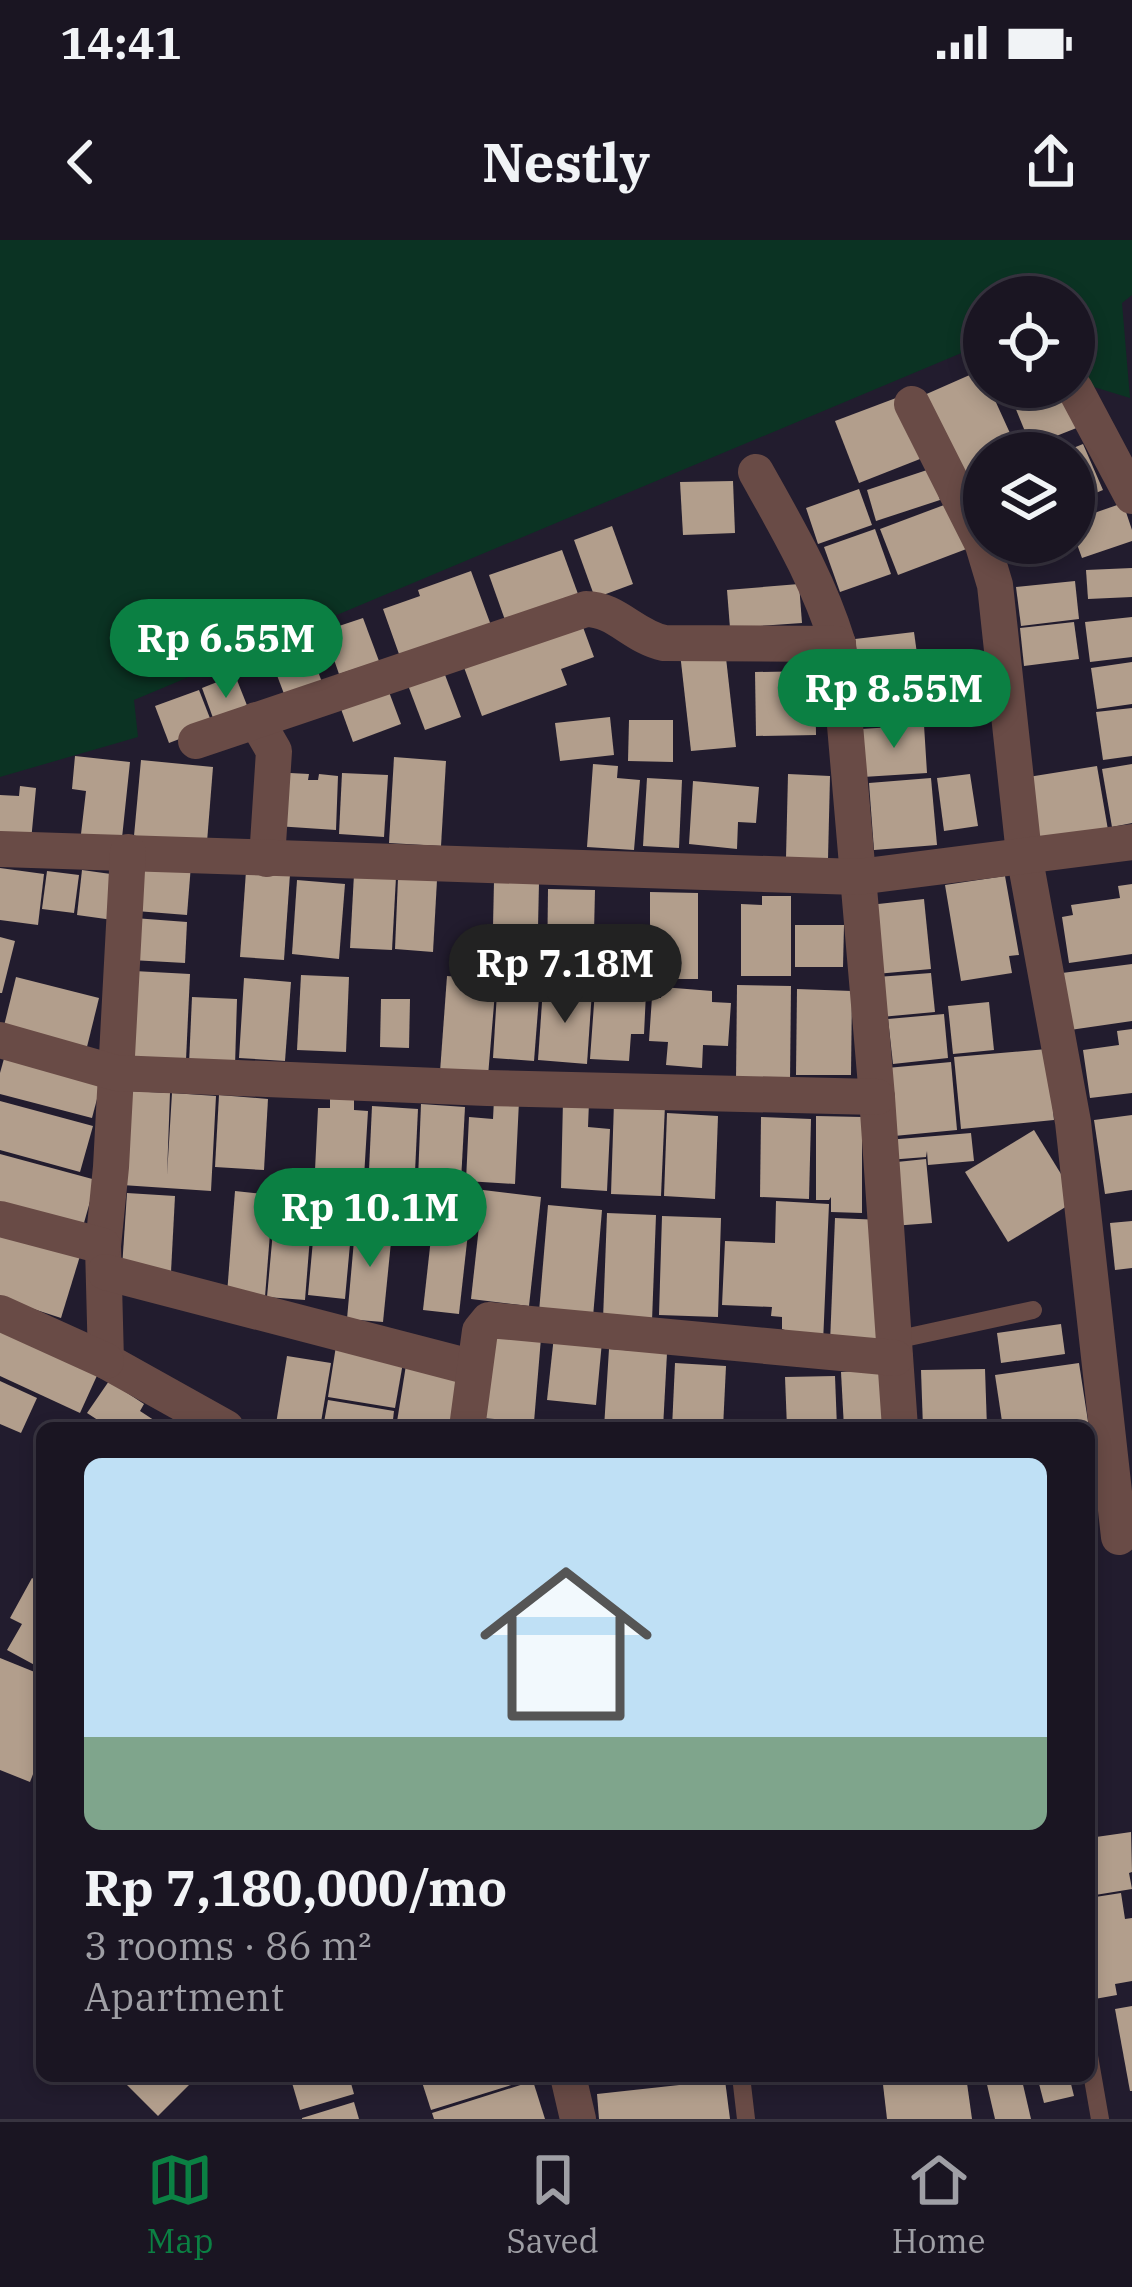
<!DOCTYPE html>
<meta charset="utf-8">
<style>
:root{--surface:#1a1522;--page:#231e2a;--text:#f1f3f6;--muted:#9f9fa5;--line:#383440;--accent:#0b8043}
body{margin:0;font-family:"IBM Plex Serif",serif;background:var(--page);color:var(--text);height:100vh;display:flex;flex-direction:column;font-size:45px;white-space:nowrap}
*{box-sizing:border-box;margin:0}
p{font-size:39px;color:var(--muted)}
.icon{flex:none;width:66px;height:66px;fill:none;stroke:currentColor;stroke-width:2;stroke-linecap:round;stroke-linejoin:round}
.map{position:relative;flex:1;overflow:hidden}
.drawer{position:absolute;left:36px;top:1182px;width:1059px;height:660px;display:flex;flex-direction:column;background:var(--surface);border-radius:18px;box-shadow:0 6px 18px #0003,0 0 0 3px var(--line)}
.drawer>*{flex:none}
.fabs{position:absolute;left:963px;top:36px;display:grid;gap:24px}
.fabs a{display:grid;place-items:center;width:132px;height:132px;border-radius:50%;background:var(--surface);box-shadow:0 6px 18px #0003,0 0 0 3px var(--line);font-size:60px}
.price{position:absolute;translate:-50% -102px;padding:0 27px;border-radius:42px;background:var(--accent);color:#fff;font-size:39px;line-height:78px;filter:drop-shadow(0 3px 6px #0008)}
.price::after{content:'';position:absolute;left:50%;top:72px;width:36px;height:27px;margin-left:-18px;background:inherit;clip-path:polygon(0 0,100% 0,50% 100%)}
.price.on{background:#222;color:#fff}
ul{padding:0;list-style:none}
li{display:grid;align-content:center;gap:24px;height:636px;padding:0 48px}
li span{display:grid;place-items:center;height:372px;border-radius:18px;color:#555}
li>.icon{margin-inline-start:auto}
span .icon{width:216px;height:216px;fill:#fffc;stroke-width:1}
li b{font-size:51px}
.status{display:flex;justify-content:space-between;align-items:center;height:84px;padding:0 60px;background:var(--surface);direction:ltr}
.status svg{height:33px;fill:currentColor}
header{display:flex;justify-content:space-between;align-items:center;height:156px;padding:0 48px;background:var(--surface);font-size:54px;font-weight:800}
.tab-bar{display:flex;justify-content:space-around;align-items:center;height:168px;border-top:3px solid var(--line);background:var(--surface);font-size:33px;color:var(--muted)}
.tab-bar a{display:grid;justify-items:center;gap:6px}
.tab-bar .on{color:var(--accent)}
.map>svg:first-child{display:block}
.green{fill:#0b3323}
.building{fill:#b29e8c}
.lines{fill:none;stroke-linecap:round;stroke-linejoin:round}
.lane{stroke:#694b46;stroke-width:18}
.street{stroke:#694b46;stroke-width:36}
</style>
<div class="status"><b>14:41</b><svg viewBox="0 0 49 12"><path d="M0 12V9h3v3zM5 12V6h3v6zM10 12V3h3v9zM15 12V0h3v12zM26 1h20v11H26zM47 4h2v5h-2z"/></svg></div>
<header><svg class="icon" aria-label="back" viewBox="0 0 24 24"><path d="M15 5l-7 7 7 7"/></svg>Nestly<svg class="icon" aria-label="share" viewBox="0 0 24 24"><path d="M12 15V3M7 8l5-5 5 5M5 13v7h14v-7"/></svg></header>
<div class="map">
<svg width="1132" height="1879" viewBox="0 0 1132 1879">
<rect width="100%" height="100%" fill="#221c2e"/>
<path class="green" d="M 0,0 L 1132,0 L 1132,55 L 1122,63 L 1130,158 L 1074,141 L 1074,57 L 984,57 L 984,113 L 971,109 L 134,460 L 138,497 L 0,537 Z"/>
<g class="building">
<path d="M 981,130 L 984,147 L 989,147 L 1019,213 L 984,213 L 984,227 L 958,238 L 922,156 Z"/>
<path d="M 1062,148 L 1079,187 L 1031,206 L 1015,167 Z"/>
<path d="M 896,158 L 920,219 L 859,243 L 835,181 Z"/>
<path d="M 1083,204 L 1103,250 L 1074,262 L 1074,213 L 1061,213 Z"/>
<path d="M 930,229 L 940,260 L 876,281 L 867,250 Z"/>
<path d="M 733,241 L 735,293 L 683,295 L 680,242 Z"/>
<path d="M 859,249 L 872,285 L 818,304 L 806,268 Z"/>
<path d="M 952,262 L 969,308 L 898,335 L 880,289 Z"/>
<path d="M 1123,263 L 1132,290 L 1132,301 L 1082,318 L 1074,296 L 1074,280 Z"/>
<path d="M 612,286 L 633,344 L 595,358 L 574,300 Z"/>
<path d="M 875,289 L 891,334 L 840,352 L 824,307 Z"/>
<path d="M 562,310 L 578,354 L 505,380 L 489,335 Z"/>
<path d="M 1132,328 L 1132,357 L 1088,359 L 1086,330 Z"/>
<path d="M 471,331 L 492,388 L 399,414 L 383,369 L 420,356 L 418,350 Z"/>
<path d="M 1075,341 L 1079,379 L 1021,386 L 1016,347 Z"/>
<path d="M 799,344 L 802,383 L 730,388 L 727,350 Z"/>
<path d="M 1132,377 L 1132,417 L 1090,422 L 1085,382 Z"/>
<path d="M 363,378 L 379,421 L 339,434 L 324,391 Z"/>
<path d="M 580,379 L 594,417 L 561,429 L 567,445 L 482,476 L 462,422 Z"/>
<path d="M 1074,382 L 1079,419 L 1024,426 L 1020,388 Z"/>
<path d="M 914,392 L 926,479 L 867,486 L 855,399 Z"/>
<path d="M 308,404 L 323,445 L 286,459 L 270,417 Z"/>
<path d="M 725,409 L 736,507 L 691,511 L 680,413 Z"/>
<path d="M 1132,422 L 1132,464 L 1097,469 L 1091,428 Z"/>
<path d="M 442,427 L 461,477 L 425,490 L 406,440 Z"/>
<path d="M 815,431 L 816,495 L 756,496 L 755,432 Z"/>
<path d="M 235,435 L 250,473 L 216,486 L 202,448 Z"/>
<path d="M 199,450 L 213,486 L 169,503 L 155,466 Z"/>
<path d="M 389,452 L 401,484 L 353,502 L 341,469 Z"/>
<path d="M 1132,468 L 1132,516 L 1103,520 L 1096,472 Z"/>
<path d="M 610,477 L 614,515 L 560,521 L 555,483 Z"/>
<path d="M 629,480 L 673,480 L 673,522 L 628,521 Z"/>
<path d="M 924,485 L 927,533 L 863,537 L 861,489 Z"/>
<path d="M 75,516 L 130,522 L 122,598 L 81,594 L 86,551 L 72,549 Z"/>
<path d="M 394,517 L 446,521 L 441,606 L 389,603 Z"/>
<path d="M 141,520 L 213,527 L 207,602 L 134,596 Z"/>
<path d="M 593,524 L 618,526 L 617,538 L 640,540 L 634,610 L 587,607 Z"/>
<path d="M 1132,524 L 1132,583 L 1112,587 L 1102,529 Z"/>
<path d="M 1097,526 L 1108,590 L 1033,602 L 1022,538 Z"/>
<path d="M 290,533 L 309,534 L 308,540 L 318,540 L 319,534 L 338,536 L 336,590 L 276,586 Z"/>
<path d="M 342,533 L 388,535 L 384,597 L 339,594 Z"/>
<path d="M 788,534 L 830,536 L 828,619 L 786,618 Z"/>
<path d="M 970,534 L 978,586 L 944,591 L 937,538 Z"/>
<path d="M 647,538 L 682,540 L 679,608 L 643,606 Z"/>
<path d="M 931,538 L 937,605 L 874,610 L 869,543 Z"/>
<path d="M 693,541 L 759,547 L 756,583 L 738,582 L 737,609 L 689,604 Z"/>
<path d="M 20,546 L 36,548 L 31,601 L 0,599 L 0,555 L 19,556 Z"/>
<path d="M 140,622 L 191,625 L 187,675 L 136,671 Z"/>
<path d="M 0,628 L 44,634 L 38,685 L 0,680 Z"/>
<path d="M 82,630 L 118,635 L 113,680 L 77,675 Z"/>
<path d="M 47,631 L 79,635 L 74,673 L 42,669 Z"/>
<path d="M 246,631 L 290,634 L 284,720 L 240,717 Z"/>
<path d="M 354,634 L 396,637 L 392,710 L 350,708 Z"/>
<path d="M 1005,636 L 1019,715 L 1009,716 L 1012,733 L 961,741 L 945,645 Z"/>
<path d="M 398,638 L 437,640 L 433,712 L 395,709 Z"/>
<path d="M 297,640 L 345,644 L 339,719 L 292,714 Z"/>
<path d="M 494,641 L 539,642 L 537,733 L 492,732 Z"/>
<path d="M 1132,644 L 1132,714 L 1069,723 L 1062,677 L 1073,675 L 1071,665 L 1120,658 L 1118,646 Z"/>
<path d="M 548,649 L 595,650 L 593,734 L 547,733 Z"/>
<path d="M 650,652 L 698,653 L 698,739 L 650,739 Z"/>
<path d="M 762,656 L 791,656 L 791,736 L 741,736 L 741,664 L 762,665 Z"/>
<path d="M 924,659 L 931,729 L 876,734 L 869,665 Z"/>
<path d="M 134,678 L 187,682 L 185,723 L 131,720 Z"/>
<path d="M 795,685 L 844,685 L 843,727 L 795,727 Z"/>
<path d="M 0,697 L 15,701 L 2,753 L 0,753 Z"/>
<path d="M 1132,724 L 1132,781 L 1070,790 L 1062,733 Z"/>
<path d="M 134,731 L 190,734 L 186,820 L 131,818 Z"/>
<path d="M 931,733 L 935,772 L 881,777 L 877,737 Z"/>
<path d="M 301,735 L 349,737 L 346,812 L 297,810 Z"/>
<path d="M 447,736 L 496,740 L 488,836 L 440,832 Z"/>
<path d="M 16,737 L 99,758 L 86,811 L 3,790 Z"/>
<path d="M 244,738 L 291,742 L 285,821 L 239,818 Z"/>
<path d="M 737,745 L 791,746 L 790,843 L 736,842 Z"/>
<path d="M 662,747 L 712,751 L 712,762 L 731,763 L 728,806 L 703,805 L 702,828 L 666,825 L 668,802 L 649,801 L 652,757 L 661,758 Z"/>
<path d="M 543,748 L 592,751 L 587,824 L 538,820 Z"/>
<path d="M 797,749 L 852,751 L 851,835 L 796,835 Z"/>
<path d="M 595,750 L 646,753 L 644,794 L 631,794 L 629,821 L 590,819 Z"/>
<path d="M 497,753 L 539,757 L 534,821 L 493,818 Z"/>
<path d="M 192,757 L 237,759 L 235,826 L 189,824 Z"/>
<path d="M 381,759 L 410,759 L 409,808 L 380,807 Z"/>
<path d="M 989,762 L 994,810 L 953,814 L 948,766 Z"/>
<path d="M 944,774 L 948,818 L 893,824 L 888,779 Z"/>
<path d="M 1132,789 L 1132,853 L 1090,858 L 1083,810 L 1119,805 L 1117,791 Z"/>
<path d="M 1047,809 L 1054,880 L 961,889 L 954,817 Z"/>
<path d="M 5,815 L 102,840 L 92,878 L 0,854 L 0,833 Z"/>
<path d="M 951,822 L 957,890 L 894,896 L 887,828 Z"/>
<path d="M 127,851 L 170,853 L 167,935 L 172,853 L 216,856 L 211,951 L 122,945 Z"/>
<path d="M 219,855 L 268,859 L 264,930 L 215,927 Z"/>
<path d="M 330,857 L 354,859 L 354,870 L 368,871 L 363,954 L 314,951 L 318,868 L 330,868 Z"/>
<path d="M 494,859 L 519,861 L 515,944 L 466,941 L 469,877 L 493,879 Z"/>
<path d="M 563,860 L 589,862 L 588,887 L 610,889 L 607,951 L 561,948 Z"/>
<path d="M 0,861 L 93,886 L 80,932 L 0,910 Z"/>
<path d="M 614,862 L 665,865 L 661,956 L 611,954 Z"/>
<path d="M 421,864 L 465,867 L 461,941 L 418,939 Z"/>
<path d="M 372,866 L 418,869 L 415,932 L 369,930 Z"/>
<path d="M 667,873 L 718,876 L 715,959 L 664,956 Z"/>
<path d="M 1132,875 L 1132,950 L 1105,954 L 1094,880 Z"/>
<path d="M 816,876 L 862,877 L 862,973 L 831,972 L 831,957 L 829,960 L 816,960 Z"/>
<path d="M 761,877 L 811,879 L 809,959 L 760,957 Z"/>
<path d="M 1034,890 L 1077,960 L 1008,1002 L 965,932 Z"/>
<path d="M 971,893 L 974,921 L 928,925 L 927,911 L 926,917 L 888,920 L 887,900 Z"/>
<path d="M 0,914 L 96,940 L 82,990 L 0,968 Z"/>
<path d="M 926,919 L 932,983 L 892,986 L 887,923 Z"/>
<path d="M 483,950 L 541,957 L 529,1066 L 471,1059 Z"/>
<path d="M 235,951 L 273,955 L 265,1057 L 227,1054 Z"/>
<path d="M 127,953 L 175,956 L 171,1032 L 122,1028 Z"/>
<path d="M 776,961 L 829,964 L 823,1103 L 782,1089 L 782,1077 L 771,1076 L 772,1067 L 722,1065 L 725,1001 L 775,1003 Z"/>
<path d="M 435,962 L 471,966 L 459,1074 L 423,1070 Z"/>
<path d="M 548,965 L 602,970 L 593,1077 L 539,1072 Z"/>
<path d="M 607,973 L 656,975 L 652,1081 L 603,1080 Z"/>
<path d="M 662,976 L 721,978 L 718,1077 L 659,1075 Z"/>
<path d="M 356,978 L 393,982 L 383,1082 L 347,1079 Z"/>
<path d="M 835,978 L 882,980 L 876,1105 L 830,1103 Z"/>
<path d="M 315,979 L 352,982 L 345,1059 L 308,1055 Z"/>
<path d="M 274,980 L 311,984 L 305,1060 L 267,1057 Z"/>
<path d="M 1132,981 L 1132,1028 L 1115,1030 L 1110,983 Z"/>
<path d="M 0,991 L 80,1016 L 61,1078 L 0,1058 Z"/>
<path d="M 0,1083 L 100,1129 L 80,1173 L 0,1136 Z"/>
<path d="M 1061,1084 L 1065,1114 L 1001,1123 L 997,1093 Z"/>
<path d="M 488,1094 L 541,1098 L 534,1182 L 482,1178 Z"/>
<path d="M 554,1096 L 602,1102 L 596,1165 L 547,1160 Z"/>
<path d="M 336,1106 L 404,1117 L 395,1168 L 328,1157 Z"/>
<path d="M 609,1109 L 667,1113 L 663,1188 L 604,1188 Z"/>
<path d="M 287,1116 L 331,1123 L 320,1188 L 276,1184 Z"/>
<path d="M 675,1123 L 726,1126 L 723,1188 L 672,1188 Z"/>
<path d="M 1079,1123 L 1089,1188 L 1003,1188 L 995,1135 Z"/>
<path d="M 406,1125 L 459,1133 L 450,1188 L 396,1188 Z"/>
<path d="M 886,1129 L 889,1188 L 844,1188 L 841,1132 Z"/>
<path d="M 985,1129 L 987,1188 L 923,1188 L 921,1130 Z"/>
<path d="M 835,1136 L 837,1188 L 787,1188 L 785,1137 Z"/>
<path d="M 0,1141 L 37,1158 L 21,1193 L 0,1184 Z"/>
<path d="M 109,1141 L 144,1164 L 140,1171 L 166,1188 L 110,1188 L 87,1173 Z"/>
<path d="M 328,1160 L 394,1171 L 392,1188 L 323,1188 Z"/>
<path d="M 42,1332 L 42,1429 L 7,1410 L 22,1384 L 10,1378 L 32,1338 L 37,1341 Z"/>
<path d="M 0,1418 L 42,1435 L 42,1511 L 30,1542 L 0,1530 Z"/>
<path d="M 1131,1592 L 1132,1632 L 1129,1633 L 1132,1649 L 1089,1656 L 1089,1598 Z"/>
<path d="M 1121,1653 L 1125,1679 L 1132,1678 L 1132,1741 L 1115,1744 L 1117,1755 L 1089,1760 L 1089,1658 Z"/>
<path d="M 1132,1766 L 1132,1851 L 1130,1851 L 1115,1769 Z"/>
<path d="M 118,1836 L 198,1836 L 158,1876 Z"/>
<path d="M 290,1836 L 349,1836 L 354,1854 L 300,1870 Z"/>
<path d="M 420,1836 L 537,1836 L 537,1837 L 431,1870 Z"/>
<path d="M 882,1836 L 966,1836 L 972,1879 L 887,1879 Z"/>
<path d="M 985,1836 L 1021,1836 L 1031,1879 L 995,1879 Z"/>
<path d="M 1037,1836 L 1069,1836 L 1074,1856 L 1044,1863 Z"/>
<path d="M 725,1840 L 730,1879 L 599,1879 L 597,1854 Z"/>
<path d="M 533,1841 L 545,1879 L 434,1879 L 432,1873 Z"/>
<path d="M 354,1862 L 359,1879 L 302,1879 L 302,1878 Z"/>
</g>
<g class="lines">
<g class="lane">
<path d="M 895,1100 L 1033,1070"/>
<path d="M 1089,1816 L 1100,1879"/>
<path d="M 741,1836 L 746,1879"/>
</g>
<g class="street">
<path d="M 1075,149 L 1132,256"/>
<path d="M 912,164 L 983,305 L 995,345 L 1024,614 L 1073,882 L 1119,1297"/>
<path d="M 756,232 C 789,291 818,340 838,404 L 877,857 L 900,1188"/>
<path d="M 256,480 L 274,511 L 267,619"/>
<path d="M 196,501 L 586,369 C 616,369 634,397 664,403 L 838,404"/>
<path d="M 0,609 L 858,637 L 1132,602"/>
<path d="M 128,612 L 111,927 L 103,1006 L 106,1121 L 226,1188"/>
<path d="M 0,800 L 116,833 L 487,848 L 877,857"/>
<path d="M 0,979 L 103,1006"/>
<path d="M 105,1032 L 474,1128"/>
<path d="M 0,1073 L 106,1121"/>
<path d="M 467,1188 L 480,1091 L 489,1080 L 895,1118"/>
<path d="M 568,1836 L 578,1879"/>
</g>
</g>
</svg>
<div class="fabs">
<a><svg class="icon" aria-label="locate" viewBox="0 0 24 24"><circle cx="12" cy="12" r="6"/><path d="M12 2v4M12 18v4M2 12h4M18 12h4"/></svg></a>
<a><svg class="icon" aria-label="layers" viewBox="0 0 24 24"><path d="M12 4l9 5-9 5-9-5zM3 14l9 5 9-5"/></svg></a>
</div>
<b class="price" style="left:226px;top:461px">Rp 6.55M</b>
<b class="price" style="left:894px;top:511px">Rp 8.55M</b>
<b class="price on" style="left:565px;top:786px">Rp 7.18M</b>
<b class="price" style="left:370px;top:1030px">Rp 10.1M</b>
<section class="drawer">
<ul>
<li><span style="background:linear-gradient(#bfe0f5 75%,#7fa58c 0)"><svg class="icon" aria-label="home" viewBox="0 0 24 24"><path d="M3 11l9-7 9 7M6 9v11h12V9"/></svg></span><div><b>Rp 7,180,000/mo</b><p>3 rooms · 86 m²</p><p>Apartment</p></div></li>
</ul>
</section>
</div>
<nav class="tab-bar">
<a class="on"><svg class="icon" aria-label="map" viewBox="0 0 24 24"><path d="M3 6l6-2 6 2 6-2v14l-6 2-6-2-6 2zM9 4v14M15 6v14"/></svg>Map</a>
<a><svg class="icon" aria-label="saved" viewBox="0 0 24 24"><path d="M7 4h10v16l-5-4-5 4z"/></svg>Saved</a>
<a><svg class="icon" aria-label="home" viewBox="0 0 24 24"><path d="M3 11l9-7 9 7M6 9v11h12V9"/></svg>Home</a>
</nav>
